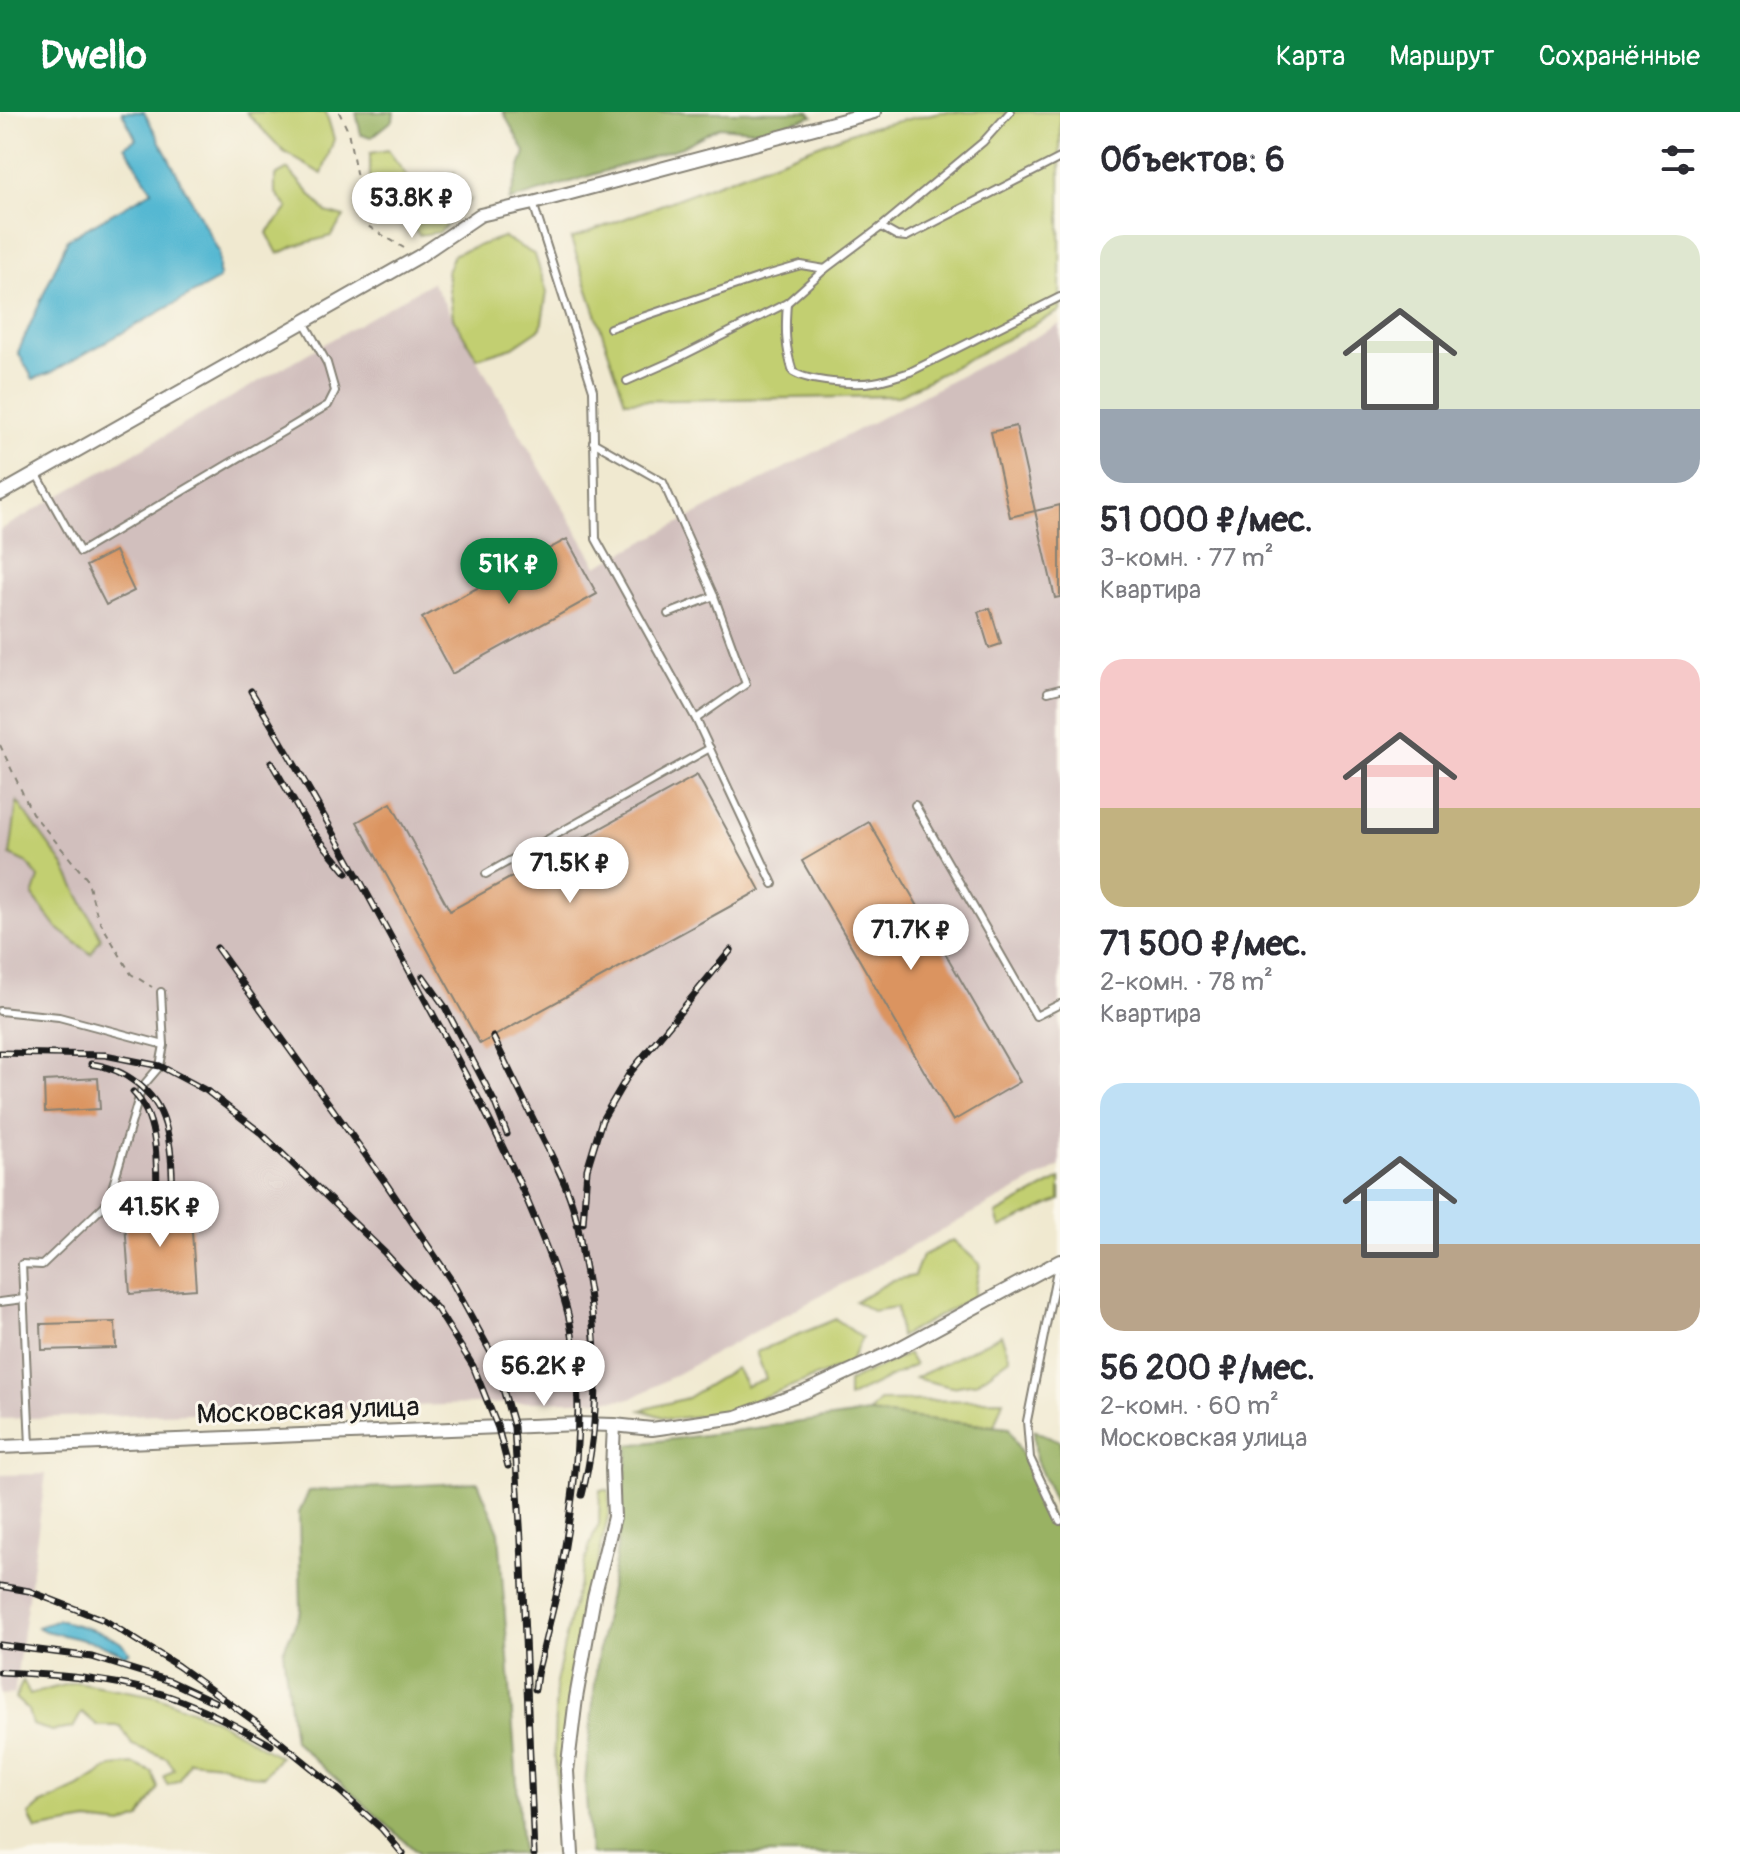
<!DOCTYPE html>
<html lang="ru">
<meta charset="utf-8">
<style>
:root{--surface:#fff;--page:#f7f7f7;--text:#2b2b33;--muted:#7c7c81;--accent:#0b8043}
body{margin:0;font-family:Pangolin,sans-serif;background:var(--page);color:var(--text);height:100vh;display:flex;flex-direction:column;font-size:30px;white-space:nowrap}
*{box-sizing:border-box;margin:0}
p{font-size:26px;color:var(--muted)}
.icon{flex:none;width:44px;height:44px;fill:none;stroke:currentColor;stroke-width:2;stroke-linecap:round;stroke-linejoin:round}
.map{position:relative;flex:1;overflow:hidden}
.sheet{display:flex;flex-direction:column;background:var(--surface);width:680px}
.sheet>*{flex:none}
.price{position:absolute;translate:-50% -68px;padding:0 18px;border-radius:28px;background:#fff;color:#222;font-size:26px;line-height:52px;filter:drop-shadow(0 2px 4px #0008)}
.price::after{content:'';position:absolute;left:50%;top:48px;width:24px;height:18px;margin-left:-12px;background:inherit;clip-path:polygon(0 0,100% 0,50% 100%)}
.price.selected{background:var(--accent);color:#fff}
ul{padding:0;list-style:none}
li{display:grid;align-content:center;gap:16px;height:424px;padding:0 40px}
li span{display:grid;place-items:center;height:248px;border-radius:24px;color:#555}
li>.icon{margin-inline-start:auto}
span .icon{width:144px;height:144px;fill:#fffc;stroke-width:1}
li b{font-size:34px}
h2{display:flex;justify-content:space-between;align-items:center;height:96px;padding:0 40px;font-size:34px}
header{display:flex;align-items:center;gap:48px;box-sizing:border-box;height:112px;padding:0 40px;background:var(--accent);color:#fff}
header strong{font-size:38px}
nav{display:flex;gap:44px;margin-inline-start:auto;font-size:28px}
main{display:flex;flex:1;min-height:0}
.map>svg:first-child{display:block}
.industrial{fill:#d1bfbd}
.green{fill:#c2cf71;stroke:#6f7646;stroke-width:2}
.forest{fill:#99b263;stroke:#5a6740;stroke-width:2}
.water{fill:#54b8d2;stroke:#386a77;stroke-width:2}
.building{fill:#db9461}
.lines{fill:none;stroke-linecap:round;stroke-linejoin:round}
.lane-casing{stroke:#868276;stroke-width:10}
.street-casing{stroke:#868276;stroke-width:16}
.path{stroke:#868276;stroke-width:2;stroke-dasharray:6 6;stroke-linecap:butt}
.lane{stroke:#fff;stroke-width:6}
.street{stroke:#fff;stroke-width:12}
.rail-casing{stroke:#1c1c1c;stroke-width:7}
.rail{stroke:#fbf7ec;stroke-width:4;stroke-dasharray:12;stroke-linecap:butt}
.labels{text-anchor:middle;dominant-baseline:central;stroke-width:6;stroke-linejoin:round;paint-order:stroke}
.street-label{font-size:28px;fill:#1c1c1c;stroke:#fbf7ec}
</style>
<header>
<strong>Dwello</strong>
<nav><a>Карта</a><a>Маршрут</a><a>Сохранённые</a></nav>
</header>
<main>
<div class="map">
<svg width="1060" height="1742" viewBox="0 0 1060 1742">
<rect width="100%" height="100%" fill="#fbf7ec"/>
<filter id="ink" filterUnits="userSpaceOnUse"><feTurbulence type="fractalNoise" baseFrequency=".0125" numOctaves="2"/><feDisplacementMap in="SourceGraphic" scale="16" xChannelSelector="R" yChannelSelector="G"/><feConvolveMatrix kernelMatrix="1 2 1 2 8 2 1 2 1" color-interpolation-filters="sRGB"/></filter>
<filter id="wash" filterUnits="userSpaceOnUse"><feTurbulence type="fractalNoise" baseFrequency=".006" numOctaves="4" result="noise"/><feDisplacementMap in="SourceGraphic" scale="32" xChannelSelector="R" yChannelSelector="G"/><feGaussianBlur stdDeviation="1.8" result="paint"/><feColorMatrix in="noise" values="0 0 0 0 0 0 0 0 0 0 0 0 0 0 0 0 0 1.4 0 .05"/><feComposite in="paint" operator="in"/></filter>
<g filter="url(#wash)">
<rect width="100%" height="100%" fill="#f0e9d0"/>
<g class="industrial">
<path d="M 432,170 L 597,454 L 1060,212 L 1060,1054 L 631,1287 L 0,1307 L 0,418 Z"/>
<path d="M 46,1362 L 14,1582 L 0,1583 L 0,1363 Z"/>
</g>
<g class="green">
<path d="M 246,0 L 326,0 L 334,27 L 322,62 L 284,40 Z"/>
<path d="M 940,0 L 1060,0 L 1060,199 L 898,284 L 625,289 L 571,127 L 858,18 Z"/>
<path d="M 388,38 L 409,67 L 455,60 L 452,69 L 420,82 L 428,96 L 470,88 L 440,120 L 419,123 L 399,97 L 370,70 L 370,41 Z"/>
<path d="M 288,57 L 326,100 L 344,105 L 331,124 L 295,134 L 278,142 L 267,121 L 288,96 L 275,80 L 275,64 Z"/>
<path d="M 503,125 L 535,143 L 547,180 L 541,216 L 513,235 L 477,246 L 453,206 L 447,160 L 454,142 Z"/>
<path d="M 17,689 L 64,754 L 101,826 L 91,842 L 57,816 L 33,784 L 39,766 L 27,751 L 10,743 Z"/>
<path d="M 1060,1067 L 1060,1088 L 1000,1116 L 996,1102 Z"/>
<path d="M 953,1128 L 980,1152 L 974,1185 L 900,1225 L 897,1195 L 872,1199 L 855,1189 L 893,1168 L 914,1164 L 922,1144 Z"/>
<path d="M 836,1207 L 862,1226 L 849,1252 L 719,1302 L 669,1307 L 641,1298 L 687,1286 L 736,1256 L 746,1274 L 766,1267 L 756,1240 Z"/>
<path d="M 1001,1223 L 1010,1246 L 976,1271 L 951,1275 L 915,1266 Z"/>
<path d="M 908,1242 L 915,1253 L 848,1286 L 848,1270 Z"/>
<path d="M 1003,1288 L 994,1314 L 868,1301 L 879,1289 Z"/>
<path d="M 600,1378 L 609,1378 L 609,1400 L 571,1572 L 565,1644 L 565,1688 L 558,1691 L 554,1633 L 556,1571 L 570,1505 L 590,1432 L 599,1412 Z"/>
<path d="M 23,1569 L 30,1582 L 76,1570 L 156,1584 L 216,1608 L 280,1645 L 264,1664 L 249,1663 L 221,1652 L 189,1649 L 180,1668 L 168,1673 L 163,1665 L 174,1657 L 167,1646 L 132,1633 L 121,1614 L 98,1614 L 82,1600 L 73,1616 L 52,1619 L 32,1613 L 28,1598 L 15,1586 Z"/>
<path d="M 134,1652 L 152,1660 L 158,1676 L 140,1706 L 122,1713 L 88,1709 L 36,1718 L 29,1703 L 40,1693 L 77,1676 L 112,1654 Z"/>
</g>
<g class="forest">
<path d="M 356,0 L 394,0 L 393,8 L 372,25 L 361,23 Z"/>
<path d="M 503,0 L 809,0 L 813,4 L 764,19 L 719,15 L 682,35 L 509,89 L 525,40 Z"/>
<path d="M 868,1301 L 1009,1316 L 1060,1424 L 1060,1742 L 590,1742 L 585,1670 L 598,1542 L 615,1450 L 629,1333 Z"/>
<path d="M 1034,1318 L 1060,1329 L 1060,1403 L 1036,1348 Z"/>
<path d="M 478,1370 L 499,1420 L 522,1742 L 419,1742 L 294,1629 L 283,1539 L 301,1499 L 299,1401 L 309,1379 Z"/>
</g>
<g class="water">
<path d="M 122,0 L 144,0 L 219,140 L 219,167 L 50,261 L 33,267 L 18,240 L 68,127 L 152,79 L 125,34 L 136,27 Z"/>
<path d="M 59,1508 C 83,1516 114,1519 130,1540 L 125,1543 L 101,1532 L 45,1519 L 37,1515 Z"/>
</g>
<g id="blocks">
<g class="building">
<path d="M 1016,314 L 1035,399 L 1010,405 L 991,320 Z"/>
<path d="M 1060,393 L 1060,485 L 1055,486 L 1035,399 Z"/>
<path d="M 567,427 L 597,482 L 452,562 L 422,506 Z"/>
<path d="M 115,439 L 134,479 L 106,493 L 86,454 Z"/>
<path d="M 990,496 L 1001,532 L 989,536 L 978,500 Z"/>
<path d="M 697,663 L 760,778 L 480,932 L 357,710 L 391,691 L 450,799 Z"/>
<path d="M 869,710 L 1020,970 L 953,1009 L 802,749 Z"/>
<path d="M 98,966 L 100,997 L 45,1000 L 44,969 Z"/>
<path d="M 190,1092 L 196,1177 L 130,1182 L 124,1096 Z"/>
<path d="M 115,1210 L 116,1236 L 42,1238 L 41,1212 Z"/>
</g>
</g>
</g>
<g filter="url(#ink)">
<use href="#blocks" fill-opacity="0" stroke="#868276" stroke-width="2"/>
<g class="lines">
<defs>
<g id="lane">
<path d="M 533,91 L 593,278 L 596,427 L 696,607 L 773,772"/>
<path d="M 881,115 L 897,124 L 906,125 L 1060,46"/>
<path d="M 787,191 C 785,217 785,235 793,260 C 810,270 854,273 874,270 C 886,268 898,264 910,260 L 1060,185"/>
<path d="M 610,216 L 763,164 L 801,153 L 825,157"/>
<path d="M 627,269 L 670,250 L 787,191 L 825,157 L 881,115 L 983,30 L 1010,0"/>
<path d="M 593,330 L 663,370 L 714,484 L 746,572 L 696,607"/>
<path d="M 36,361 L 80,440 L 328,293 L 335,279 L 327,251 L 304,210"/>
<path d="M 668,502 L 714,484"/>
<path d="M 1048,580 L 1060,577"/>
<path d="M 915,693 L 1036,904 L 1060,892"/>
<path d="M 486,762 L 710,636"/>
<path d="M 0,899 L 59,905 L 164,933"/>
<path d="M 1058,1153 L 1027,1309 L 1030,1346 L 1060,1409"/>
<path d="M 0,1190 L 24,1187"/>
<path d="M 30,1334 L 22,1152 L 42,1153 L 108,1090 L 142,975 L 160,954 L 164,933 L 161,880"/>
</g>
<g id="street">
<path d="M 0,382 L 418,145 L 480,103 L 533,91 L 874,0"/>
<path d="M 0,1335 L 578,1312 L 614,1313 L 652,1317 L 737,1305 L 805,1280 L 896,1238 L 1060,1149"/>
<path d="M 572,1742 L 567,1659 L 576,1586 L 594,1485 L 614,1405 L 612,1357 L 614,1313"/>
</g>
</defs>
<use href="#lane" class="lane-casing"/>
<use href="#street" class="street-casing"/>
<g class="path">
<path d="M 339,0 L 348,19 L 366,113 L 404,136"/>
<path d="M 0,633 L 32,701 L 87,767 L 98,806 L 131,862 L 152,875"/>
</g>
<use href="#lane" class="lane"/>
<use href="#street" class="street"/>
<defs>
<g id="rail">
<path d="M 251,579 C 316,686 375,796 435,906 C 476,981 516,1055 546,1135 C 556,1161 566,1188 571,1216 C 587,1304 573,1393 557,1480"/>
<path d="M 271,650 L 308,714 L 347,761"/>
<path d="M 217,836 L 385,1070 L 451,1168 L 494,1246 L 514,1315 L 521,1429 L 534,1742"/>
<path d="M 423,864 L 445,895 L 495,991 L 507,1022"/>
<path d="M 493,925 C 508,956 524,988 539,1019 C 551,1043 564,1066 572,1092 C 578,1109 580,1128 583,1146 C 599,1225 602,1304 582,1383"/>
<path d="M 0,941 L 105,943 L 160,954 L 207,979 L 261,1021 L 385,1141 L 437,1197 L 473,1254 L 498,1316 L 508,1354"/>
<path d="M 91,952 C 124,956 156,979 165,1012 C 173,1038 172,1066 173,1093"/>
<path d="M 133,980 C 161,1008 156,1057 157,1094"/>
<path d="M 583,1111 L 587,1057 L 602,1008 L 629,962 L 731,838"/>
<path d="M 0,1474 L 29,1479 L 104,1508 L 178,1554 L 254,1609 L 333,1673 L 382,1717 L 403,1742"/>
<path d="M 0,1533 L 92,1545 L 170,1569 L 215,1590"/>
<path d="M 0,1560 C 59,1563 127,1567 182,1589 C 213,1601 242,1617 271,1633"/>
<path d="M 535,1577 L 537,1562 L 560,1468"/>
</g>
</defs>
<use href="#rail" class="rail-casing"/>
<use href="#rail" class="rail"/>
</g>
</g>
<g class="labels">
<g class="street-label">
<text transform="translate(308 1299) rotate(-2)">Московская улица</text>
</g>
</g>
</svg>
<b class="price" style="left:412px;top:128px">53.8K ₽</b>
<b class="price selected" style="left:509px;top:494px">51K ₽</b>
<b class="price" style="left:570px;top:793px">71.5K ₽</b>
<b class="price" style="left:911px;top:860px">71.7K ₽</b>
<b class="price" style="left:160px;top:1137px">41.5K ₽</b>
<b class="price" style="left:544px;top:1296px">56.2K ₽</b>
</div>
<section class="sheet">
<h2>Объектов: 6<svg class="icon" aria-label="filters" viewBox="0 0 24 24"><path d="M4 7h16M4 17h16"/><circle cx="9" cy="7" r="2"/><circle cx="15" cy="17" r="2"/></svg></h2>
<ul>
<li><span style="background:linear-gradient(#dfe7d0 70%,#9aa5b1 0)"><svg class="icon" aria-label="home" viewBox="0 0 24 24"><path d="M3 11l9-7 9 7M6 9v11h12V9"/></svg></span><div><b>51 000 ₽/мес.</b><p>3-комн. · 77 m²</p><p>Квартира</p></div></li>
<li><span style="background:linear-gradient(#f6c9c9 60%,#c2b280 0)"><svg class="icon" aria-label="home" viewBox="0 0 24 24"><path d="M3 11l9-7 9 7M6 9v11h12V9"/></svg></span><div><b>71 500 ₽/мес.</b><p>2-комн. · 78 m²</p><p>Квартира</p></div></li>
<li><span style="background:linear-gradient(#bfe0f5 65%,#b9a48a 0)"><svg class="icon" aria-label="home" viewBox="0 0 24 24"><path d="M3 11l9-7 9 7M6 9v11h12V9"/></svg></span><div><b>56 200 ₽/мес.</b><p>2-комн. · 60 m²</p><p>Московская улица</p></div></li>
</ul>
</section>
</main>
